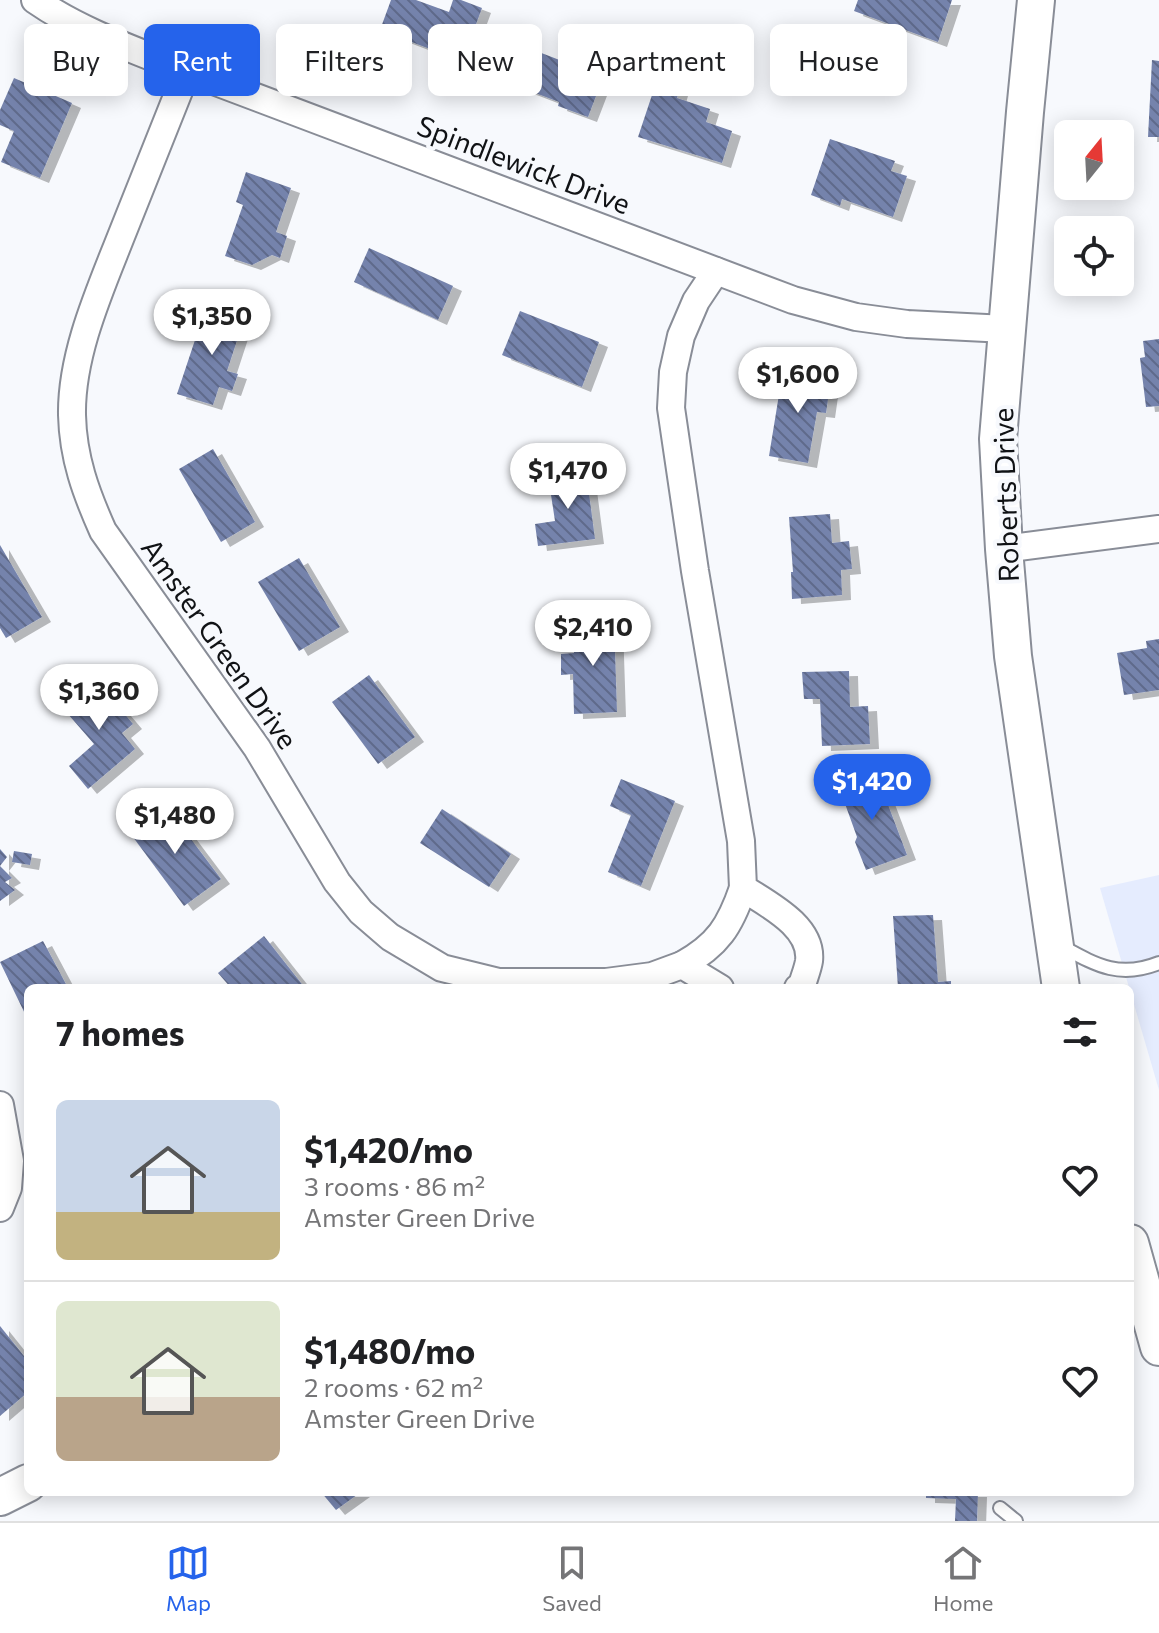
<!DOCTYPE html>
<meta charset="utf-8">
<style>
:root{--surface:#fff;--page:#f6f6f6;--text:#202124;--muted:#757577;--line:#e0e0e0;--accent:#2563eb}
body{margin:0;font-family:Commissioner,sans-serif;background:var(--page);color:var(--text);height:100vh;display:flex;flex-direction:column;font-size:30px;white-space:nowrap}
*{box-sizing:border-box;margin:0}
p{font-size:26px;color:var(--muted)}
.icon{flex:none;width:44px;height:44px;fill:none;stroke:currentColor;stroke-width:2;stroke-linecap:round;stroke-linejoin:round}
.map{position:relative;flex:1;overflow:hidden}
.panel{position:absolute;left:24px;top:984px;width:1110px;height:512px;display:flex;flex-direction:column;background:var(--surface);border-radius:12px;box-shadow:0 4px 20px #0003}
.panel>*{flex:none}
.top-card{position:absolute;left:24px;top:24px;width:1112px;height:72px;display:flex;gap:16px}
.needle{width:52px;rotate:18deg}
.tools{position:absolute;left:1054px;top:120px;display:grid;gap:16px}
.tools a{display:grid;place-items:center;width:80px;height:80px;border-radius:12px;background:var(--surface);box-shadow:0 4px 20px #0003;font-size:40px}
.price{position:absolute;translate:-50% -68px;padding:0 18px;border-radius:28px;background:#fff;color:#222;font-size:26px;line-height:52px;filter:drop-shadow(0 2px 4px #0008)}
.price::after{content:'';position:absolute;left:50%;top:48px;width:24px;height:18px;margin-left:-12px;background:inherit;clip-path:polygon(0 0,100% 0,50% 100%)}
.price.on{background:var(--accent);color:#fff}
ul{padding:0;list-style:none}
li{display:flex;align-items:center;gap:24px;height:200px;padding:0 32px}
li+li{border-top:2px solid var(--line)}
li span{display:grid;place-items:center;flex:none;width:224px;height:160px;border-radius:12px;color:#555}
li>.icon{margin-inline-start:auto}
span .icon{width:96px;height:96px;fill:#fffc;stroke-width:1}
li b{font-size:34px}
h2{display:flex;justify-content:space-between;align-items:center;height:96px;padding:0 32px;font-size:34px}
.tag{padding:0 28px;border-radius:12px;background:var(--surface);box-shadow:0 4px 20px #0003;font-size:28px;line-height:72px}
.tag.on{background:var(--accent);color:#fff}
.dock{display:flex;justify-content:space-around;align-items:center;height:112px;border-top:2px solid var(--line);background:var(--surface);font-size:22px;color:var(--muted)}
.dock a{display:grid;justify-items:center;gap:4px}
.dock .on{color:var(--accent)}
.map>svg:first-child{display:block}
.built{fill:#e5ecfe}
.building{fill:url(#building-back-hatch);filter:url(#shadow)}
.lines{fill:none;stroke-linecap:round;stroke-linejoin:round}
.lane-casing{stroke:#898d97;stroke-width:16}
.street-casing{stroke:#898d97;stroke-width:30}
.secondary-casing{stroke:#898d97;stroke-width:40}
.lane{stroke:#fff;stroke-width:12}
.street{stroke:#fff;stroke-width:26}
.secondary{stroke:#fff;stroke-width:36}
.labels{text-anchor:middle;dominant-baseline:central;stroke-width:8;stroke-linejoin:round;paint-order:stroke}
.street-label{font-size:28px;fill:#101215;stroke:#f7f9fd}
</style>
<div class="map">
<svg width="1159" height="1521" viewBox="0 0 1159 1521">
<defs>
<pattern id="building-back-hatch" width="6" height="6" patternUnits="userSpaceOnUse" patternTransform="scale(2)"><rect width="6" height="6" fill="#7583ac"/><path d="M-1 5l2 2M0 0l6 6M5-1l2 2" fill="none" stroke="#5f6a8b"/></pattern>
<filter id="shadow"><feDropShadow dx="9" dy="5" stdDeviation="0" flood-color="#0004"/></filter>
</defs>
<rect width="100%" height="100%" fill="#f7f9fd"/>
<path class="built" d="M 1159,875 L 1159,1090 L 1100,888 Z"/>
<g class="building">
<path d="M 391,0 L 416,0 L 449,12 L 453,0 L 461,0 L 482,8 L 461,65 L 429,53 L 430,49 L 380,30 Z"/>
<path d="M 858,0 L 952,0 L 938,42 L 854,11 Z"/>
<path d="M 526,47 L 580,68 L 578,74 L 601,83 L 588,117 L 558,106 L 559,102 L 512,84 Z"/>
<path d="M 1152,60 L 1159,61 L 1159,137 L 1148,137 Z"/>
<path d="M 14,78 L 72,103 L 40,178 L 1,162 L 14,131 L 0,125 L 0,110 Z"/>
<path d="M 656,83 L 679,91 L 677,98 L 710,109 L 706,122 L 732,131 L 722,163 L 638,137 Z"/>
<path d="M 830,139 L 895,161 L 891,171 L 907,176 L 893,217 L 842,199 L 840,206 L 811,195 Z"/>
<path d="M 246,172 L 291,188 L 276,232 L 287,236 L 280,258 L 272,255 L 252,265 L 225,256 L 243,205 L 236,202 Z"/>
<path d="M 369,248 L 453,286 L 438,320 L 354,282 Z"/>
<path d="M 206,307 L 244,319 L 227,371 L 238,374 L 232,391 L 219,387 L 213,405 L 177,394 Z"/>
<path d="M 520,311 L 599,342 L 582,387 L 502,355 Z"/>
<path d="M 1159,339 L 1159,406 L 1146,407 L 1140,358 L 1145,357 L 1143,341 Z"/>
<path d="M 783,370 L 831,378 L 826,413 L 817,412 L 808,463 L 769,456 Z"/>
<path d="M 213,449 L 255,522 L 221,542 L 179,469 Z"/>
<path d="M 586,471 L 595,539 L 538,546 L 535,524 L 555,521 L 548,475 Z"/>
<path d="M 830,514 L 832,543 L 849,541 L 852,569 L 841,570 L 842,595 L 792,599 L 791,572 L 793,572 L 789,517 Z"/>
<path d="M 0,545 L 42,617 L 6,638 L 0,628 Z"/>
<path d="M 299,558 L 340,627 L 299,651 L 258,582 Z"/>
<path d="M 614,621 L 617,712 L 574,714 L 573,674 L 561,675 L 561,654 L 574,653 L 573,622 Z"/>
<path d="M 1159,639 L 1159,690 L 1124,695 L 1117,653 L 1147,648 L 1146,641 Z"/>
<path d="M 849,671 L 850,707 L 868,706 L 870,744 L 822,746 L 820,699 L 804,699 L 802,672 Z"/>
<path d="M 369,675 L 415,737 L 378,764 L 332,702 Z"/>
<path d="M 94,678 L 133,724 L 122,733 L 135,749 L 88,789 L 69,766 L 94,744 L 61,706 Z"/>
<path d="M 876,773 L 907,855 L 866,870 L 855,842 L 857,837 L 839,787 Z"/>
<path d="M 621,779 L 675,801 L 641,886 L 608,872 L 631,815 L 610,806 Z"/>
<path d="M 166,806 L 221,879 L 184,906 L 130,833 Z"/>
<path d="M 442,809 L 511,854 L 489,887 L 420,843 Z"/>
<path d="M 0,849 L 7,857 L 0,866 L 12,878 L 5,882 L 15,890 L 0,901 Z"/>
<path d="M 14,851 L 32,854 L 30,865 L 12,862 Z"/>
<path d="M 933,915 L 938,982 L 951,981 L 951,988 L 898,988 L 893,916 Z"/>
<path d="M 264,936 L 305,988 L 231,988 L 218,973 Z"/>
<path d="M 43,941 L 68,988 L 28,988 L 28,1020 L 0,962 Z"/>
<path d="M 0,1326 L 28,1361 L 28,1392 L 0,1416 Z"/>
<path d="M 321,1492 L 361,1492 L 336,1510 Z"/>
<path d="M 926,1492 L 978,1492 L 977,1521 L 955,1521 L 956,1499 L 926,1498 Z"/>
</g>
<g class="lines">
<defs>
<g id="lane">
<path d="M 1061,946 C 1096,965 1119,979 1159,963"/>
<path d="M 1000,1508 L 1016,1521"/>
</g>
<g id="street">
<path d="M 35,0 C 81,32 135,50 187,71 L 793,300 L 856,317 L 907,324 L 1006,329"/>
<path d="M 187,71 C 165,125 144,180 122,234 C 100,290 71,354 72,415 C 73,458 86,493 103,531 L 257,748 L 337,882 L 361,912 L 390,937 L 442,968 L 499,982 L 606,982 L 652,976 L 682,965 L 720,988"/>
<path d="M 716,271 L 696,301 L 681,336 L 673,372 L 671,408 L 695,571 L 741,841 L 743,888 C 767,904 813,926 809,961 C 808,968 804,978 802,985 L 798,988"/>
<path d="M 1004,549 L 1159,529"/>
<path d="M 682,965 C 718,945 730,926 743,888"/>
<path d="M 0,1105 L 10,1161 L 8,1188 L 0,1208"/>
</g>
<g id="secondary">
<path d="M 1036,0 L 1025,112 L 998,439 L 1004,549 L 1013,656 L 1061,988"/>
<path d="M 1130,1243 L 1159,1347"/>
<path d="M 0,1497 L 28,1483"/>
</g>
</defs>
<use href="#lane" class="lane-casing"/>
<use href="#street" class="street-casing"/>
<use href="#secondary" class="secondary-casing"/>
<use href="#lane" class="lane"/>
<use href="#street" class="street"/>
<use href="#secondary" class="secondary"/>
</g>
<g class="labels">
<g class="street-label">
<text transform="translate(524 164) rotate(21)">Spindlewick Drive</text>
<text transform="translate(1005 495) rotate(-92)">Roberts Drive</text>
<text transform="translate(220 643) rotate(55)">Amster Green Drive</text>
</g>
</g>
</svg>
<div class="tools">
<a><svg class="needle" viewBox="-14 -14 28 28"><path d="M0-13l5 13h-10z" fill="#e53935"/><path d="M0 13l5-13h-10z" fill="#757577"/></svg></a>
<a><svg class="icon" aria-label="locate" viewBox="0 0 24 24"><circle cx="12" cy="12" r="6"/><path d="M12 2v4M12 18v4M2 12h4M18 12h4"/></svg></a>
</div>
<b class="price" style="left:212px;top:357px">$1,350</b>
<b class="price" style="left:798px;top:415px">$1,600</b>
<b class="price" style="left:568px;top:511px">$1,470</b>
<b class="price" style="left:593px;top:668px">$2,410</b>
<b class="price" style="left:99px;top:732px">$1,360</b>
<b class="price on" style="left:872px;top:822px">$1,420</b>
<b class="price" style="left:175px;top:856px">$1,480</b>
<div class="top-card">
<a class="tag">Buy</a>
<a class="tag on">Rent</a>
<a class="tag">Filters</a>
<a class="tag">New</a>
<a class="tag">Apartment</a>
<a class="tag">House</a>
</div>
<section class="panel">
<h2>7 homes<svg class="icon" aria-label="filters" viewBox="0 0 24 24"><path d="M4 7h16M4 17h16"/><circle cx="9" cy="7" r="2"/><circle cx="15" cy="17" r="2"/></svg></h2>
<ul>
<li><span style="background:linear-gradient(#c9d6e8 70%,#c2b280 0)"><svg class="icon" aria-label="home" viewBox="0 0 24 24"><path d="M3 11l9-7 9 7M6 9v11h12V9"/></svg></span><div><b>$1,420/mo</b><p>3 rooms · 86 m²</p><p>Amster Green Drive</p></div><svg class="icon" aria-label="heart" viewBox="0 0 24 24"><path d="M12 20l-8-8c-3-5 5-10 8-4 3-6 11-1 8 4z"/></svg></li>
<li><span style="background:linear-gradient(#dfe7d0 60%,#b9a48a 0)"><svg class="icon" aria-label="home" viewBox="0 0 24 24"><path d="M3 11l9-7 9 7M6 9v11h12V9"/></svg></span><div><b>$1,480/mo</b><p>2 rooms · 62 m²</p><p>Amster Green Drive</p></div><svg class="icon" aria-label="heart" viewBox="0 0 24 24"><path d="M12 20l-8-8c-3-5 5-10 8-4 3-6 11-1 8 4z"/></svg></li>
</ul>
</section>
</div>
<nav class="dock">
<a class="on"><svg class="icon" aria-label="map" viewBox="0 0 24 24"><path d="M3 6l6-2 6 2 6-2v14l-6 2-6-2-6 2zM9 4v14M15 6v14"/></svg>Map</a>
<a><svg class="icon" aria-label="saved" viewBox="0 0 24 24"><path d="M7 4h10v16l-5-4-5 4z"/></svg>Saved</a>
<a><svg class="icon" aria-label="home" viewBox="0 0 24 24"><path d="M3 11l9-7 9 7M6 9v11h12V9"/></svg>Home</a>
</nav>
